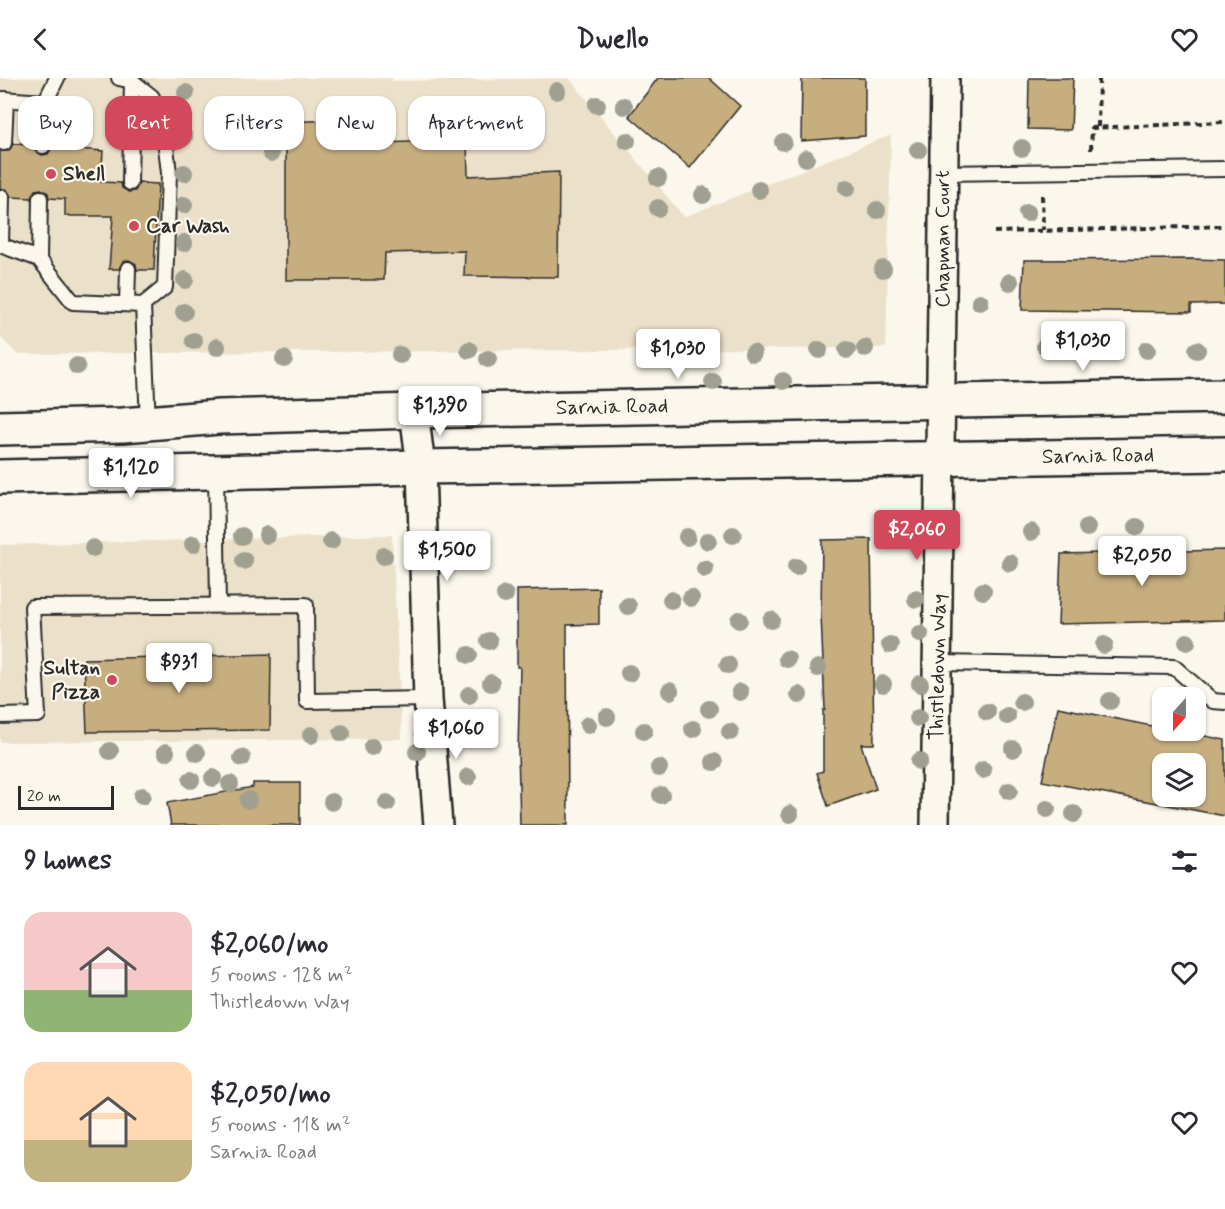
<!DOCTYPE html>
<meta charset="utf-8">
<style>
:root{--surface:#fff;--page:#f2f2f3;--text:#2b2b33;--muted:#7c7c81;--accent:#d1495b}
body{margin:0;font-family:Mynerve,sans-serif;background:var(--page);color:var(--text);height:100vh;display:flex;flex-direction:column;font-size:22px;white-space:nowrap}
*{box-sizing:border-box;margin:0}
p{font-size:20px;color:var(--muted)}
.icon{flex:none;width:33px;height:33px;fill:none;stroke:currentColor;stroke-width:2;stroke-linecap:round;stroke-linejoin:round}
.map{position:relative;height:747px;overflow:hidden}
.drawer{display:flex;flex-direction:column;background:var(--surface);flex:1}
.drawer>*{flex:none}
.guide{position:absolute;left:18px;top:18px;width:600px;height:54px;display:flex;gap:12px}
.needle{width:39px;rotate:201deg}
.fabs{position:absolute;left:1152px;top:609px;display:grid;gap:12px}
.fabs a{display:grid;place-items:center;width:54px;height:54px;border-radius:12px;background:var(--surface);box-shadow:0 2px 4px #0004;font-size:30px}
.scale{position:absolute;left:18px;bottom:15px;width:96px;box-sizing:border-box;padding-left:6px;border:3px solid #2b2b2b;border-top:0;font-size:16px;line-height:21px;white-space:nowrap;color:#2b2b2b;-webkit-text-stroke:4px #fbf7ec;paint-order:stroke}
.price{position:absolute;translate:-50% -51px;padding:0 14px;border-radius:6px;background:#fff;color:#222;font-size:20px;line-height:39px;filter:drop-shadow(0 2px 3px #0008)}
.price::after{content:'';position:absolute;left:50%;top:36px;width:18px;height:14px;margin-left:-9px;background:inherit;clip-path:polygon(0 0,100% 0,50% 100%)}
.price.on{background:var(--accent);color:#fff}
ul{padding:0;list-style:none}
li{display:flex;align-items:center;gap:18px;height:150px;padding:0 24px}
li span{display:grid;place-items:center;flex:none;width:168px;height:120px;border-radius:18px;color:#555}
li>.icon{margin-inline-start:auto}
span .icon{width:72px;height:72px;fill:#fffc;stroke-width:1}
li b{font-size:26px}
h2{display:flex;justify-content:space-between;align-items:center;height:72px;padding:0 24px;font-size:26px}
.chip{padding:0 21px;border-radius:18px;background:var(--surface);box-shadow:0 2px 4px #0004;font-size:21px;line-height:54px}
.chip.on{background:var(--accent);color:#fff}
header{display:flex;justify-content:space-between;align-items:center;height:78px;padding:0 24px;background:var(--surface);font-size:27px;font-weight:700}
.map>svg:first-child{display:block}
.built{fill:#ebe1cb}
.building{fill:#c7ae7f;stroke:#2b2b2b;stroke-width:1.5;fill-rule:evenodd}
.lines{fill:none;stroke-linecap:round;stroke-linejoin:round}
.lane-casing{stroke:#2b2b2b;stroke-width:18}
.street-casing{stroke:#2b2b2b;stroke-width:32}
.secondary-casing{stroke:#2b2b2b;stroke-width:38}
.path{stroke:#2b2b2b;stroke-width:4;stroke-dasharray:6 4.5;stroke-linecap:butt}
.lane{stroke:#fbf7ec;stroke-width:14}
.street{stroke:#fbf7ec;stroke-width:27}
.secondary{stroke:#fbf7ec;stroke-width:33}
.tree{fill:#a0a091}
.poi-dot{fill:#d1495b;stroke:#fbf7ec;stroke-width:2}
.labels{text-anchor:middle;dominant-baseline:central;stroke-width:4.5;stroke-linejoin:round;paint-order:stroke}
.poi-label{font-size:21px;font-weight:bold;fill:#2b2b2b;stroke:#fbf7ec;text-anchor:start}
.street-label{font-size:21px;fill:#2b2b2b;stroke:#fbf7ec}
</style>
<header><svg class="icon" aria-label="back" viewBox="0 0 24 24"><path d="M15 5l-7 7 7 7"/></svg>Dwello<svg class="icon" aria-label="heart" viewBox="0 0 24 24"><path d="M12 20l-8-8c-3-5 5-10 8-4 3-6 11-1 8 4z"/></svg></header>
<div class="map">
<svg width="1225" height="747" viewBox="0 0 1225 747">
<rect width="100%" height="100%" fill="#fbf7ec"/>
<filter id="ink" filterUnits="userSpaceOnUse"><feTurbulence type="fractalNoise" baseFrequency=".0167" numOctaves="2"/><feDisplacementMap in="SourceGraphic" scale="12" xChannelSelector="R" yChannelSelector="G"/><feConvolveMatrix kernelMatrix="1 2 1 2 8 2 1 2 1" color-interpolation-filters="sRGB"/></filter>
<g filter="url(#ink)">
<g class="built">
<path d="M 0,0 L 392,0 L 392,3 L 569,0 L 684,139 L 891,57 L 886,270 L 17,276 L 0,259 Z"/>
<path d="M 392,457 L 402,661 L 0,664 L 0,467 Z"/>
</g>
<g class="building">
<path d="M 658,0 L 709,0 L 740,28 L 690,90 L 629,38 Z"/>
<path d="M 802,0 L 865,0 L 865,58 L 801,63 Z"/>
<path d="M 1029,0 L 1073,0 L 1071,52 L 1028,51 Z"/>
<path d="M 383,40 L 382,65 L 467,62 L 468,98 L 559,94 L 558,199 L 464,198 L 465,173 L 385,175 L 384,202 L 286,202 L 286,44 Z"/>
<path d="M 13,66 L 34,67 L 35,73 L 42,77 L 48,76 L 52,69 L 103,73 L 101,104 L 121,105 L 122,110 L 129,114 L 135,113 L 139,105 L 158,106 L 154,192 L 137,192 L 136,186 L 129,182 L 123,183 L 119,191 L 109,191 L 113,138 L 65,138 L 65,121 L 49,120 L 48,115 L 41,111 L 35,112 L 31,120 L 11,119 L 7,112 L 0,110 L 0,73 L 9,73 Z"/>
<path d="M 1192,181 L 1225,182 L 1225,226 L 1191,227 L 1191,234 L 1022,232 L 1024,182 Z"/>
<path d="M 871,461 L 874,666 L 861,666 L 876,711 L 828,728 L 817,695 L 823,693 L 823,632 L 825,632 L 821,537 L 822,462 Z"/>
<path d="M 1225,472 L 1225,542 L 1058,546 L 1061,476 Z"/>
<path d="M 599,510 L 599,546 L 567,547 L 568,747 L 520,747 L 518,672 L 520,589 L 517,589 L 517,512 Z"/>
<path d="M 271,576 L 270,652 L 87,654 L 84,581 Z"/>
<path d="M 1058,629 L 1162,650 L 1162,652 L 1176,652 L 1225,662 L 1225,738 L 1042,703 ZM 1162,686 L 1196,686 L 1196,718 L 1162,718 Z"/>
<path d="M 253,705 L 300,705 L 300,747 L 171,747 L 167,725 L 253,709 Z"/>
</g>
<g class="lines">
<defs>
<g id="lane">
<path d="M 119,0 L 132,3 L 152,19 L 164,52 L 169,95 L 165,209 L 143,227"/>
<path d="M 0,21 L 45,24 L 43,68"/>
<path d="M 45,24 L 57,0"/>
<path d="M 4,65 L 6,21"/>
<path d="M 944,95 L 1225,91"/>
<path d="M 130,105 L 132,3"/>
<path d="M 0,167 L 39,181 L 73,224 L 143,227 L 148,345"/>
<path d="M 1,167 L 2,119"/>
<path d="M 39,181 L 40,120"/>
<path d="M 127,226 L 128,191"/>
<path d="M 216,394 L 218,527"/>
<path d="M 938,585 L 1174,589 L 1213,623 L 1225,624"/>
<path d="M 0,638 L 38,637 L 32,529 L 306,527 L 307,623 L 428,621"/>
</g>
<g id="street">
<path d="M 414,333 L 421,389 L 428,621 L 438,747"/>
<path d="M 935,747 L 945,0"/>
</g>
<g id="secondary">
<path d="M 0,350 L 123,347 L 219,339 L 414,333 L 1225,318"/>
<path d="M 0,399 L 421,389 L 1225,376"/>
</g>
</defs>
<use href="#lane" class="lane-casing"/>
<use href="#street" class="street-casing"/>
<use href="#secondary" class="secondary-casing"/>
<g class="path">
<path d="M 1098,49 L 1099,0"/>
<path d="M 1091,72 L 1092,50 L 1225,44"/>
<path d="M 1042,117 L 1043,152"/>
<path d="M 994,154 L 1225,148"/>
</g>
<use href="#lane" class="lane"/>
<use href="#street" class="street"/>
<use href="#secondary" class="secondary"/>
</g>
<g class="tree">
<circle cx="557" cy="13" r="9"/>
<circle cx="186" cy="15" r="9"/>
<circle cx="597" cy="27" r="9"/>
<circle cx="624" cy="28" r="9"/>
<circle cx="183" cy="40" r="9"/>
<circle cx="184" cy="59" r="9"/>
<circle cx="627" cy="63" r="9"/>
<circle cx="783" cy="64" r="9"/>
<circle cx="1022" cy="70" r="9"/>
<circle cx="918" cy="72" r="9"/>
<circle cx="271" cy="75" r="9"/>
<circle cx="806" cy="80" r="9"/>
<circle cx="184" cy="95" r="9"/>
<circle cx="658" cy="100" r="9"/>
<circle cx="847" cy="110" r="9"/>
<circle cx="759" cy="112" r="9"/>
<circle cx="703" cy="117" r="9"/>
<circle cx="184" cy="127" r="9"/>
<circle cx="658" cy="130" r="9"/>
<circle cx="877" cy="132" r="9"/>
<circle cx="1027" cy="135" r="9"/>
<circle cx="184" cy="165" r="9"/>
<circle cx="883" cy="191" r="9"/>
<circle cx="185" cy="202" r="9"/>
<circle cx="1010" cy="204" r="9"/>
<circle cx="980" cy="224" r="9"/>
<circle cx="184" cy="234" r="9"/>
<circle cx="194" cy="263" r="9"/>
<circle cx="1088" cy="267" r="9"/>
<circle cx="1045" cy="268" r="9"/>
<circle cx="1111" cy="268" r="9"/>
<circle cx="217" cy="269" r="9"/>
<circle cx="865" cy="270" r="9"/>
<circle cx="469" cy="272" r="9"/>
<circle cx="819" cy="272" r="9"/>
<circle cx="847" cy="272" r="9"/>
<circle cx="1147" cy="272" r="9"/>
<circle cx="1197" cy="272" r="9"/>
<circle cx="753" cy="275" r="9"/>
<circle cx="400" cy="277" r="9"/>
<circle cx="685" cy="277" r="9"/>
<circle cx="284" cy="281" r="9"/>
<circle cx="488" cy="281" r="9"/>
<circle cx="77" cy="288" r="9"/>
<circle cx="783" cy="303" r="9"/>
<circle cx="713" cy="304" r="9"/>
<circle cx="1137" cy="449" r="9"/>
<circle cx="1087" cy="450" r="9"/>
<circle cx="1031" cy="454" r="9"/>
<circle cx="267" cy="457" r="9"/>
<circle cx="733" cy="457" r="9"/>
<circle cx="242" cy="458" r="9"/>
<circle cx="687" cy="459" r="9"/>
<circle cx="331" cy="463" r="9"/>
<circle cx="708" cy="463" r="9"/>
<circle cx="193" cy="466" r="9"/>
<circle cx="93" cy="470" r="9"/>
<circle cx="384" cy="478" r="9"/>
<circle cx="244" cy="483" r="9"/>
<circle cx="1010" cy="485" r="9"/>
<circle cx="796" cy="489" r="9"/>
<circle cx="705" cy="491" r="9"/>
<circle cx="983" cy="513" r="9"/>
<circle cx="505" cy="517" r="9"/>
<circle cx="691" cy="520" r="9"/>
<circle cx="916" cy="521" r="9"/>
<circle cx="671" cy="522" r="9"/>
<circle cx="628" cy="528" r="9"/>
<circle cx="739" cy="542" r="9"/>
<circle cx="771" cy="542" r="9"/>
<circle cx="920" cy="556" r="9"/>
<circle cx="489" cy="563" r="9"/>
<circle cx="1187" cy="564" r="9"/>
<circle cx="890" cy="567" r="9"/>
<circle cx="1104" cy="567" r="9"/>
<circle cx="469" cy="577" r="9"/>
<circle cx="787" cy="581" r="9"/>
<circle cx="728" cy="587" r="9"/>
<circle cx="818" cy="590" r="9"/>
<circle cx="629" cy="595" r="9"/>
<circle cx="491" cy="605" r="9"/>
<circle cx="883" cy="606" r="9"/>
<circle cx="920" cy="606" r="9"/>
<circle cx="670" cy="613" r="9"/>
<circle cx="740" cy="614" r="9"/>
<circle cx="469" cy="617" r="9"/>
<circle cx="799" cy="617" r="9"/>
<circle cx="1110" cy="623" r="9"/>
<circle cx="1022" cy="624" r="9"/>
<circle cx="709" cy="631" r="9"/>
<circle cx="987" cy="634" r="9"/>
<circle cx="1007" cy="638" r="9"/>
<circle cx="607" cy="639" r="9"/>
<circle cx="918" cy="640" r="9"/>
<circle cx="588" cy="647" r="9"/>
<circle cx="693" cy="651" r="9"/>
<circle cx="644" cy="653" r="9"/>
<circle cx="730" cy="654" r="9"/>
<circle cx="342" cy="655" r="9"/>
<circle cx="311" cy="657" r="9"/>
<circle cx="470" cy="658" r="9"/>
<circle cx="372" cy="669" r="9"/>
<circle cx="1013" cy="671" r="9"/>
<circle cx="110" cy="673" r="9"/>
<circle cx="166" cy="674" r="9"/>
<circle cx="417" cy="674" r="9"/>
<circle cx="197" cy="675" r="9"/>
<circle cx="242" cy="680" r="9"/>
<circle cx="919" cy="683" r="9"/>
<circle cx="714" cy="684" r="9"/>
<circle cx="659" cy="690" r="9"/>
<circle cx="983" cy="692" r="9"/>
<circle cx="468" cy="699" r="9"/>
<circle cx="213" cy="700" r="9"/>
<circle cx="191" cy="702" r="9"/>
<circle cx="230" cy="706" r="9"/>
<circle cx="1009" cy="713" r="9"/>
<circle cx="661" cy="717" r="9"/>
<circle cx="142" cy="718" r="9"/>
<circle cx="248" cy="722" r="9"/>
<circle cx="332" cy="724" r="9"/>
<circle cx="387" cy="725" r="9"/>
<circle cx="1047" cy="731" r="9"/>
<circle cx="790" cy="736" r="9"/>
<circle cx="1074" cy="736" r="9"/>
</g>
</g>
<g class="poi-dot">
<circle cx="51" cy="96" r="6"/>
<circle cx="134" cy="148" r="6"/>
<circle cx="112" cy="602" r="6"/>
</g>
<g class="labels">
<g class="poi-label">
<text x="63" y="96">Shell</text>
<text x="146" y="148">Car Wash</text>
<text x="100" y="590" text-anchor="end">Sultan<tspan x="100" dy="24">Pizza</tspan></text>
</g>
<g class="street-label">
<text transform="translate(943 161) rotate(-90)">Chapman Court</text>
<text transform="translate(612 329) rotate(-1)">Sarnia Road</text>
<text transform="translate(1098 378) rotate(-1)">Sarnia Road</text>
<text transform="translate(938 589) rotate(-89)">Thistledown Way</text>
</g>
</g>
</svg>
<div class="fabs">
<a><svg class="needle" viewBox="-14 -14 28 28"><path d="M0-13l5 13h-10z" fill="#e53935"/><path d="M0 13l5-13h-10z" fill="#7c7c81"/></svg></a>
<a><svg class="icon" aria-label="layers" viewBox="0 0 24 24"><path d="M12 4l9 5-9 5-9-5zM3 14l9 5 9-5"/></svg></a>
</div>
<div class="scale">20 m</div>
<b class="price" style="left:1083px;top:294px">$1,030</b>
<b class="price" style="left:678px;top:302px">$1,030</b>
<b class="price" style="left:440px;top:359px">$1,390</b>
<b class="price" style="left:131px;top:421px">$1,120</b>
<b class="price on" style="left:917px;top:483px">$2,060</b>
<b class="price" style="left:447px;top:504px">$1,500</b>
<b class="price" style="left:1142px;top:509px">$2,050</b>
<b class="price" style="left:179px;top:616px">$931</b>
<b class="price" style="left:456px;top:682px">$1,060</b>
<div class="guide">
<a class="chip">Buy</a>
<a class="chip on">Rent</a>
<a class="chip">Filters</a>
<a class="chip">New</a>
<a class="chip">Apartment</a>
</div>
</div>
<section class="drawer">
<h2>9 homes<svg class="icon" aria-label="filters" viewBox="0 0 24 24"><path d="M4 7h16M4 17h16"/><circle cx="9" cy="7" r="2"/><circle cx="15" cy="17" r="2"/></svg></h2>
<ul>
<li><span style="background:linear-gradient(#f6c9c9 65%,#8fb573 0)"><svg class="icon" aria-label="home" viewBox="0 0 24 24"><path d="M3 11l9-7 9 7M6 9v11h12V9"/></svg></span><div><b>$2,060/mo</b><p>5 rooms · 128 m²</p><p>Thistledown Way</p></div><svg class="icon" aria-label="heart" viewBox="0 0 24 24"><path d="M12 20l-8-8c-3-5 5-10 8-4 3-6 11-1 8 4z"/></svg></li>
<li><span style="background:linear-gradient(#ffd9b3 65%,#c2b280 0)"><svg class="icon" aria-label="home" viewBox="0 0 24 24"><path d="M3 11l9-7 9 7M6 9v11h12V9"/></svg></span><div><b>$2,050/mo</b><p>5 rooms · 118 m²</p><p>Sarnia Road</p></div><svg class="icon" aria-label="heart" viewBox="0 0 24 24"><path d="M12 20l-8-8c-3-5 5-10 8-4 3-6 11-1 8 4z"/></svg></li>
</ul>
</section>
